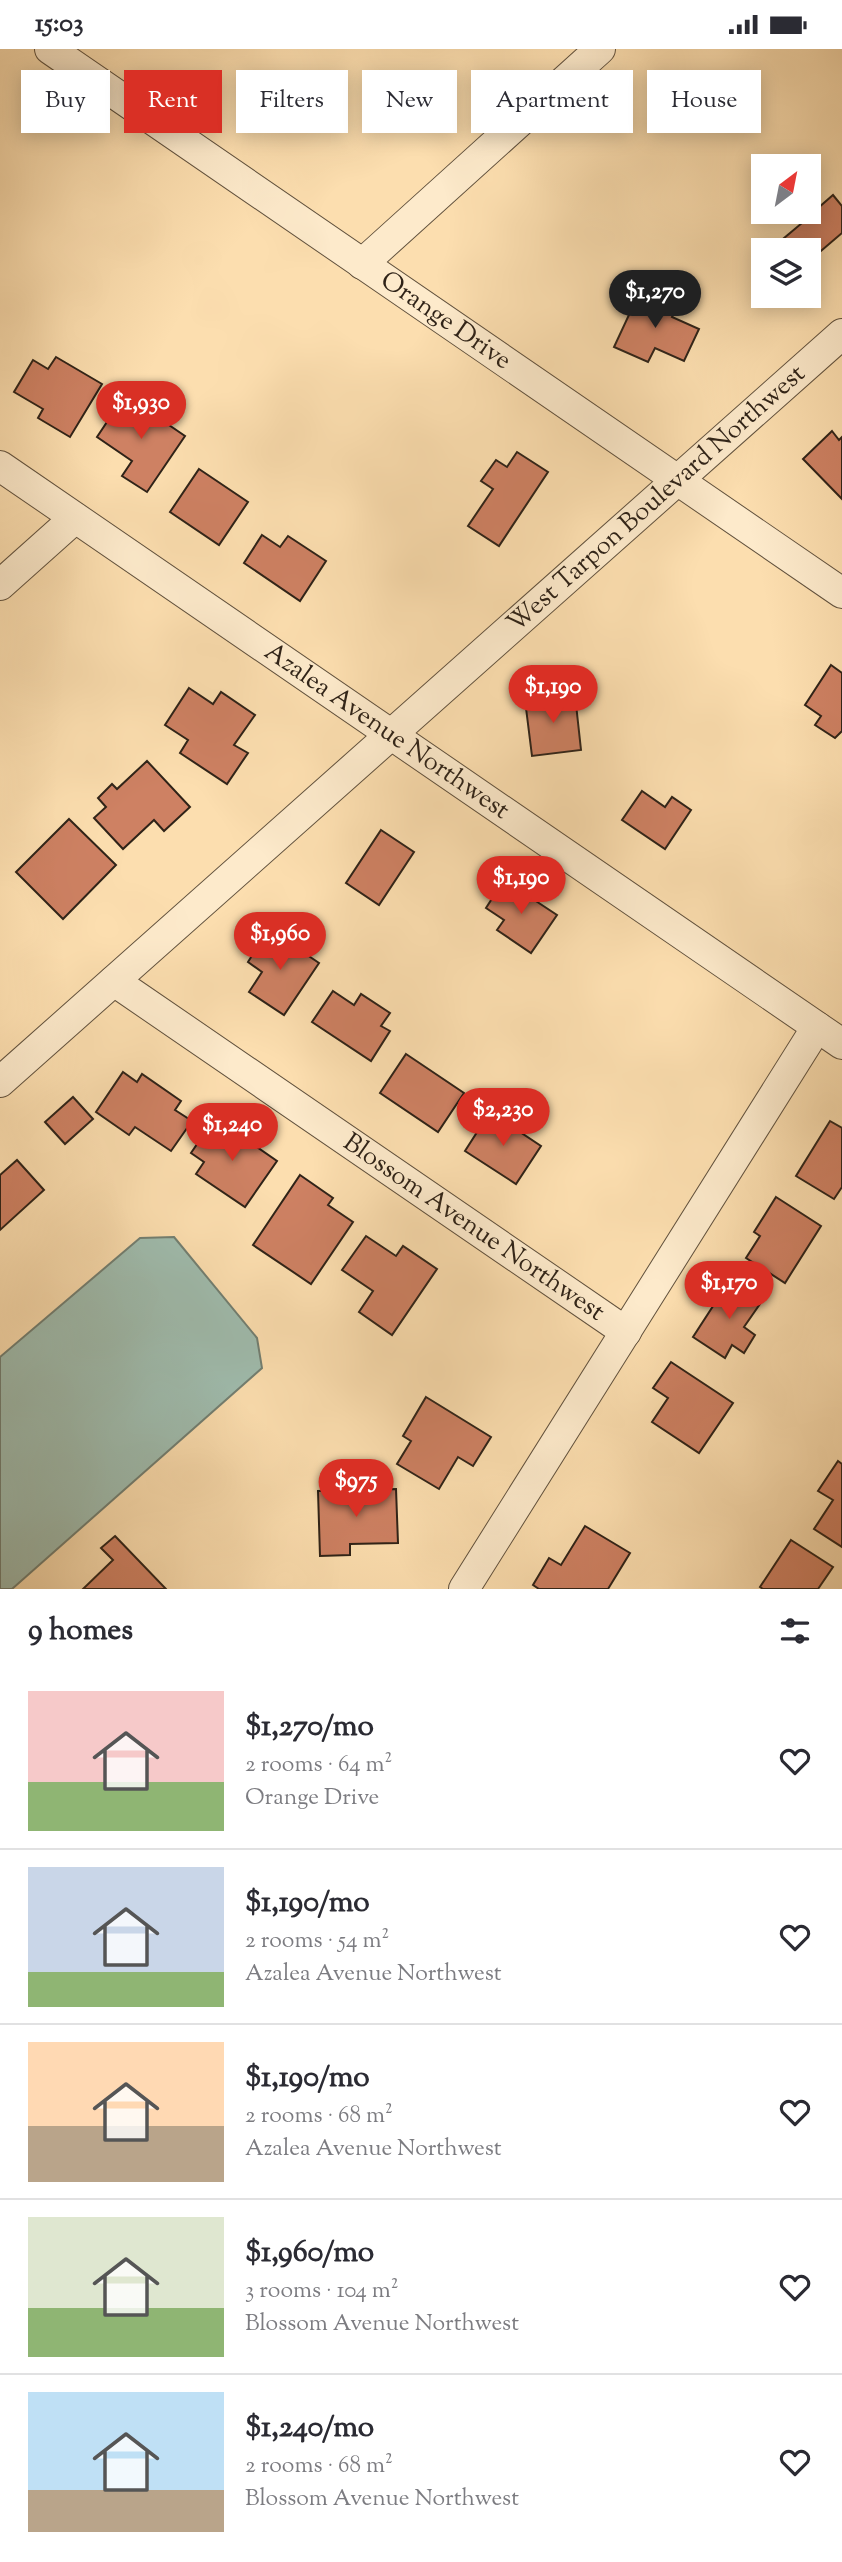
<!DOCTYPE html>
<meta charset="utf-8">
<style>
:root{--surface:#fff;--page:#f7f7f7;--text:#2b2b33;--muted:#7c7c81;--line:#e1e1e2;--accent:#d93025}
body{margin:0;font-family:"Sorts Mill Goudy",serif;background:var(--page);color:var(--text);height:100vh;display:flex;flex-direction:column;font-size:26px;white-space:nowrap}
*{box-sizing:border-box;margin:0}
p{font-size:23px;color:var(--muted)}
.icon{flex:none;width:38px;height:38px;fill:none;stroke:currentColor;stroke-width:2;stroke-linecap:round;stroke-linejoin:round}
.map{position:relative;height:1540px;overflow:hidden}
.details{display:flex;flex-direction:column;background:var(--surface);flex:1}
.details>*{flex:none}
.banner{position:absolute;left:21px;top:21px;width:802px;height:63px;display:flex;gap:14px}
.needle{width:46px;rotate:32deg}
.fabs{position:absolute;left:751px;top:105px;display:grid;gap:14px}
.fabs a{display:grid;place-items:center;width:70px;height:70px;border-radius:0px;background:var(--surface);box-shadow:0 4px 18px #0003;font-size:35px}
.price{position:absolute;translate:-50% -60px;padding:0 16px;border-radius:24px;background:var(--accent);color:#fff;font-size:23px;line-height:46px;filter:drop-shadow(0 2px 4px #0008)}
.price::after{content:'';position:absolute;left:50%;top:42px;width:21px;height:16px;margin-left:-10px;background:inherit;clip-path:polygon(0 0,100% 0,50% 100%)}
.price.active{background:#222;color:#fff}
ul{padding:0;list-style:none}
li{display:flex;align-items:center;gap:21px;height:175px;padding:0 28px}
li+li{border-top:2px solid var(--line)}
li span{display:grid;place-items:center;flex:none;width:196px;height:140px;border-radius:0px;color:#555}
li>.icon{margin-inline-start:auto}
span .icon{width:84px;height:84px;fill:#fffc;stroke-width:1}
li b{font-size:30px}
h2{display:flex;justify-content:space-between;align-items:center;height:84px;padding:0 28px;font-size:30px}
.chip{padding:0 24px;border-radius:0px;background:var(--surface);box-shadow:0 4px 18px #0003;font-size:24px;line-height:63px}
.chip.active{background:var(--accent);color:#fff}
.status{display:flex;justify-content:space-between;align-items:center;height:49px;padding:0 35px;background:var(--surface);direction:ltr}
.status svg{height:19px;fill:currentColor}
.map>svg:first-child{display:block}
.water{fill:#9fbcae;stroke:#727f72;stroke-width:2}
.building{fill:#ce8163;stroke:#2f2318;stroke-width:2}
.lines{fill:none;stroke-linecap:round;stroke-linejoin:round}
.minor-casing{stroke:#62523e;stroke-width:32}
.minor{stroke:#fdeacb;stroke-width:30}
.labels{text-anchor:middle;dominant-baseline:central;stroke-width:6;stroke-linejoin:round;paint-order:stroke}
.street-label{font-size:26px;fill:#2f2318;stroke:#fdeacb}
</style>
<div class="status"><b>15:03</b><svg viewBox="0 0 49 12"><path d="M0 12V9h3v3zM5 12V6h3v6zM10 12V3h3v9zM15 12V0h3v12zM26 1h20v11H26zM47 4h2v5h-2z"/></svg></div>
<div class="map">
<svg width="842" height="1540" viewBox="0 0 842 1540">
<rect width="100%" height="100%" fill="#fcdeaf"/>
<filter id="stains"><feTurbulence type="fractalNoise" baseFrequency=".00286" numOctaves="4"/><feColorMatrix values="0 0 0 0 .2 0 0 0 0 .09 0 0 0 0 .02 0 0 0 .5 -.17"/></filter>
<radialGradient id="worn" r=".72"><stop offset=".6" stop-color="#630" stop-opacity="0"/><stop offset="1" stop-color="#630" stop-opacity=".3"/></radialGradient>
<path class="water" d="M 174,1188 L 257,1289 L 262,1319 L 12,1540 L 0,1540 L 0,1308 L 140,1189 Z"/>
<g class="building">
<path d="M 833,146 L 842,157 L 842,184 L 808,213 L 808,201 L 792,201 L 783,190 L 802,174 L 792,163 L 808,163 L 808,148 L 818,159 Z"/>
<path d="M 641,240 L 677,257 L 672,268 L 699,280 L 684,312 L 655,299 L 648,313 L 614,298 Z"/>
<path d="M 56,308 L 102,335 L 70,388 L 38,369 L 43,360 L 14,343 L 33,311 L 48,320 Z"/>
<path d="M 125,346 L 185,387 L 147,443 L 122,427 L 132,412 L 97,388 Z"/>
<path d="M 832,382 L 839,391 L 842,388 L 842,450 L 803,410 Z"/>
<path d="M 517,403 L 548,423 L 499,497 L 468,477 L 493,440 L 481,432 L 496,411 L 507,418 Z"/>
<path d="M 199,420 L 248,453 L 219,496 L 170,463 Z"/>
<path d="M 262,486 L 280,498 L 288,487 L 326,512 L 300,552 L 244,514 Z"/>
<path d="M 831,616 L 842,624 L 842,682 L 835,689 L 815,676 L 821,667 L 805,656 Z"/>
<path d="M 189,639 L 213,655 L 221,643 L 255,666 L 234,696 L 248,704 L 227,735 L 180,704 L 188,691 L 165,676 Z"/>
<path d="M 575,646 L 581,701 L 532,707 L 525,651 Z"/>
<path d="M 147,712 L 190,758 L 164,782 L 154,771 L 123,800 L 94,769 L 106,758 L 98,749 L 112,735 L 117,740 Z"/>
<path d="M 642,742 L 665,758 L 672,748 L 691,761 L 665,800 L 622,771 Z"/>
<path d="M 69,770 L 116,816 L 63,870 L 16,823 Z"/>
<path d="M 381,781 L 414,803 L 379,856 L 346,834 Z"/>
<path d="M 504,831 L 557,866 L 531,904 L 497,881 L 504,871 L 486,859 Z"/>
<path d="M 269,880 L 319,914 L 284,966 L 249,943 L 262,923 L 248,913 Z"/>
<path d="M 333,942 L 354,956 L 361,945 L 390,964 L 381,977 L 390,982 L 371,1012 L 312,973 Z"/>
<path d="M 406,1005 L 464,1044 L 438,1083 L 380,1044 Z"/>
<path d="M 123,1023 L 137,1033 L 142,1025 L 181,1052 L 175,1061 L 192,1072 L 171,1102 L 135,1078 L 129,1086 L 96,1063 Z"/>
<path d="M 73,1048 L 93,1070 L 65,1095 L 45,1073 Z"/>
<path d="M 490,1063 L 541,1097 L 516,1135 L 465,1102 Z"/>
<path d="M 215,1069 L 277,1112 L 245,1158 L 196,1125 L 204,1113 L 191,1104 Z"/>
<path d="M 830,1072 L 842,1079 L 842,1138 L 834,1150 L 796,1127 Z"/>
<path d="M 17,1111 L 44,1141 L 0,1181 L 0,1126 Z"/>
<path d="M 300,1126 L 333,1149 L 328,1156 L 353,1173 L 311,1235 L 253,1196 Z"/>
<path d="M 776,1148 L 821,1177 L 785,1234 L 746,1209 L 760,1187 L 754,1183 Z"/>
<path d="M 366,1187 L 396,1207 L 403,1197 L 437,1220 L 392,1286 L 359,1263 L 373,1242 L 342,1221 Z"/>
<path d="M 730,1231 L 762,1252 L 744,1278 L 755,1286 L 744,1304 L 732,1296 L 725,1309 L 693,1288 Z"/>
<path d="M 671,1313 L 733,1354 L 699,1404 L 652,1373 L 668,1349 L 653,1339 Z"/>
<path d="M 426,1348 L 491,1388 L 473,1417 L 458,1408 L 439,1440 L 397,1415 L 411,1392 L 403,1387 Z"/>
<path d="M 838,1412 L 842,1415 L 842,1498 L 814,1480 L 833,1451 L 818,1442 Z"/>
<path d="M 396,1440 L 398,1494 L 350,1495 L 350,1506 L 320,1507 L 318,1442 Z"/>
<path d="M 585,1477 L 630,1504 L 608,1540 L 539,1540 L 533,1536 L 549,1509 L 561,1516 Z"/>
<path d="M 115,1487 L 166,1540 L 83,1540 L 113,1511 L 101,1499 Z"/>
<path d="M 791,1491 L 833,1518 L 818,1540 L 763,1540 L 760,1538 Z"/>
</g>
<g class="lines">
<defs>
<g id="minor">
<path id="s1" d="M 50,0 L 842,544"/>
<path d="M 362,215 L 600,0"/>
<path id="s2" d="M 0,417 L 842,995"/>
<path d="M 0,536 L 75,469"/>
<path id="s3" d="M 114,932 L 626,1283"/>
<path id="s4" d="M 0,1033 L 842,285"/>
<path d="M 464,1540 L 817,978"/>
</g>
</defs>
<use href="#minor" class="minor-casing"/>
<use href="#minor" class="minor"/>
</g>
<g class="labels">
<g class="street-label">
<text stroke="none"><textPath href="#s1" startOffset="480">Orange Drive</textPath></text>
<text stroke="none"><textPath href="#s4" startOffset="878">West Tarpon Boulevard Northwest</textPath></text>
<text stroke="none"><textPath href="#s2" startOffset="469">Azalea Avenue Northwest</textPath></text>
<text stroke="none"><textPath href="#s3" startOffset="436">Blossom Avenue Northwest</textPath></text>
</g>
</g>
<rect width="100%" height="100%" filter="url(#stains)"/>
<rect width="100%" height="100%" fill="url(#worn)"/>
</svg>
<div class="fabs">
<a><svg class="needle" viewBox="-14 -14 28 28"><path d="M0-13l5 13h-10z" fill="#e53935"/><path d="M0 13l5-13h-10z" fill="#7c7c81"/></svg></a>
<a><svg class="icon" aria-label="layers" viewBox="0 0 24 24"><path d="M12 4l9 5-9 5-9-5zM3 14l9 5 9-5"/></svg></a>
</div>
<b class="price active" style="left:655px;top:281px">$1,270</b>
<b class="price" style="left:141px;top:392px">$1,930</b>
<b class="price" style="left:553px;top:676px">$1,190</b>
<b class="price" style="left:521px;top:867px">$1,190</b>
<b class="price" style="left:280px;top:923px">$1,960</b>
<b class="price" style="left:503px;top:1099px">$2,230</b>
<b class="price" style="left:232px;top:1114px">$1,240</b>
<b class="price" style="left:729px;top:1272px">$1,170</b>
<b class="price" style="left:356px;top:1470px">$975</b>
<div class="banner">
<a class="chip">Buy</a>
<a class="chip active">Rent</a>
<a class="chip">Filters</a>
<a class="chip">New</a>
<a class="chip">Apartment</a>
<a class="chip">House</a>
</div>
</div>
<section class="details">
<h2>9 homes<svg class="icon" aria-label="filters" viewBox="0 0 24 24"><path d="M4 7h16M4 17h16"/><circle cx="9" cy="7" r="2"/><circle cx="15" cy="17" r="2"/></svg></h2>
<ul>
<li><span style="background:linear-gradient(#f6c9c9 65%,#8fb573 0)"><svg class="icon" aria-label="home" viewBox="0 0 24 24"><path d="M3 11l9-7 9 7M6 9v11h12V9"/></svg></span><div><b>$1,270/mo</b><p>2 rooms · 64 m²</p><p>Orange Drive</p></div><svg class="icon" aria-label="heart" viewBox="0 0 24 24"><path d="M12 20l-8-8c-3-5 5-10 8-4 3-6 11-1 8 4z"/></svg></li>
<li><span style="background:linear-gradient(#c9d6e8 75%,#8fb573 0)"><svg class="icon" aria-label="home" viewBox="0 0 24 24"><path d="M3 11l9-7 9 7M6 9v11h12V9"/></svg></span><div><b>$1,190/mo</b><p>2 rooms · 54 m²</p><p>Azalea Avenue Northwest</p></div><svg class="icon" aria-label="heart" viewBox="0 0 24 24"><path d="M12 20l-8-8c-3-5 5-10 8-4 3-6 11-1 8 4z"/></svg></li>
<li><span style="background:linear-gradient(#ffd9b3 60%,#b9a48a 0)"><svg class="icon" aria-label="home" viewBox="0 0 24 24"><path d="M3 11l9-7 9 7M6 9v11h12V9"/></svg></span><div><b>$1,190/mo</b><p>2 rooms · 68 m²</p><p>Azalea Avenue Northwest</p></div><svg class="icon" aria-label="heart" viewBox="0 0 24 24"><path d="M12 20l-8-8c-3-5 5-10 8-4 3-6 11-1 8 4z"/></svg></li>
<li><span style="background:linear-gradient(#dfe7d0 65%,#8fb573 0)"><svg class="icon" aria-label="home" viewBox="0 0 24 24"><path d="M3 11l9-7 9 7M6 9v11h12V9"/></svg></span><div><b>$1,960/mo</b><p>3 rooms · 104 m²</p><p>Blossom Avenue Northwest</p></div><svg class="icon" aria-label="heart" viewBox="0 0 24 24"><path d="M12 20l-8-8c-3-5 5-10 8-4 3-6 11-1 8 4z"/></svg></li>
<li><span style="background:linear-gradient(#bfe0f5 70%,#b9a48a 0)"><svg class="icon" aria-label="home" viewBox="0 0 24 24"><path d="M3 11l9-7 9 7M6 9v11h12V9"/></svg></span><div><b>$1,240/mo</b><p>2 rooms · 68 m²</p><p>Blossom Avenue Northwest</p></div><svg class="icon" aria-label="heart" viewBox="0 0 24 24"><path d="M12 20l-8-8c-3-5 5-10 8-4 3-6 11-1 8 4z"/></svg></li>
</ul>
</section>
